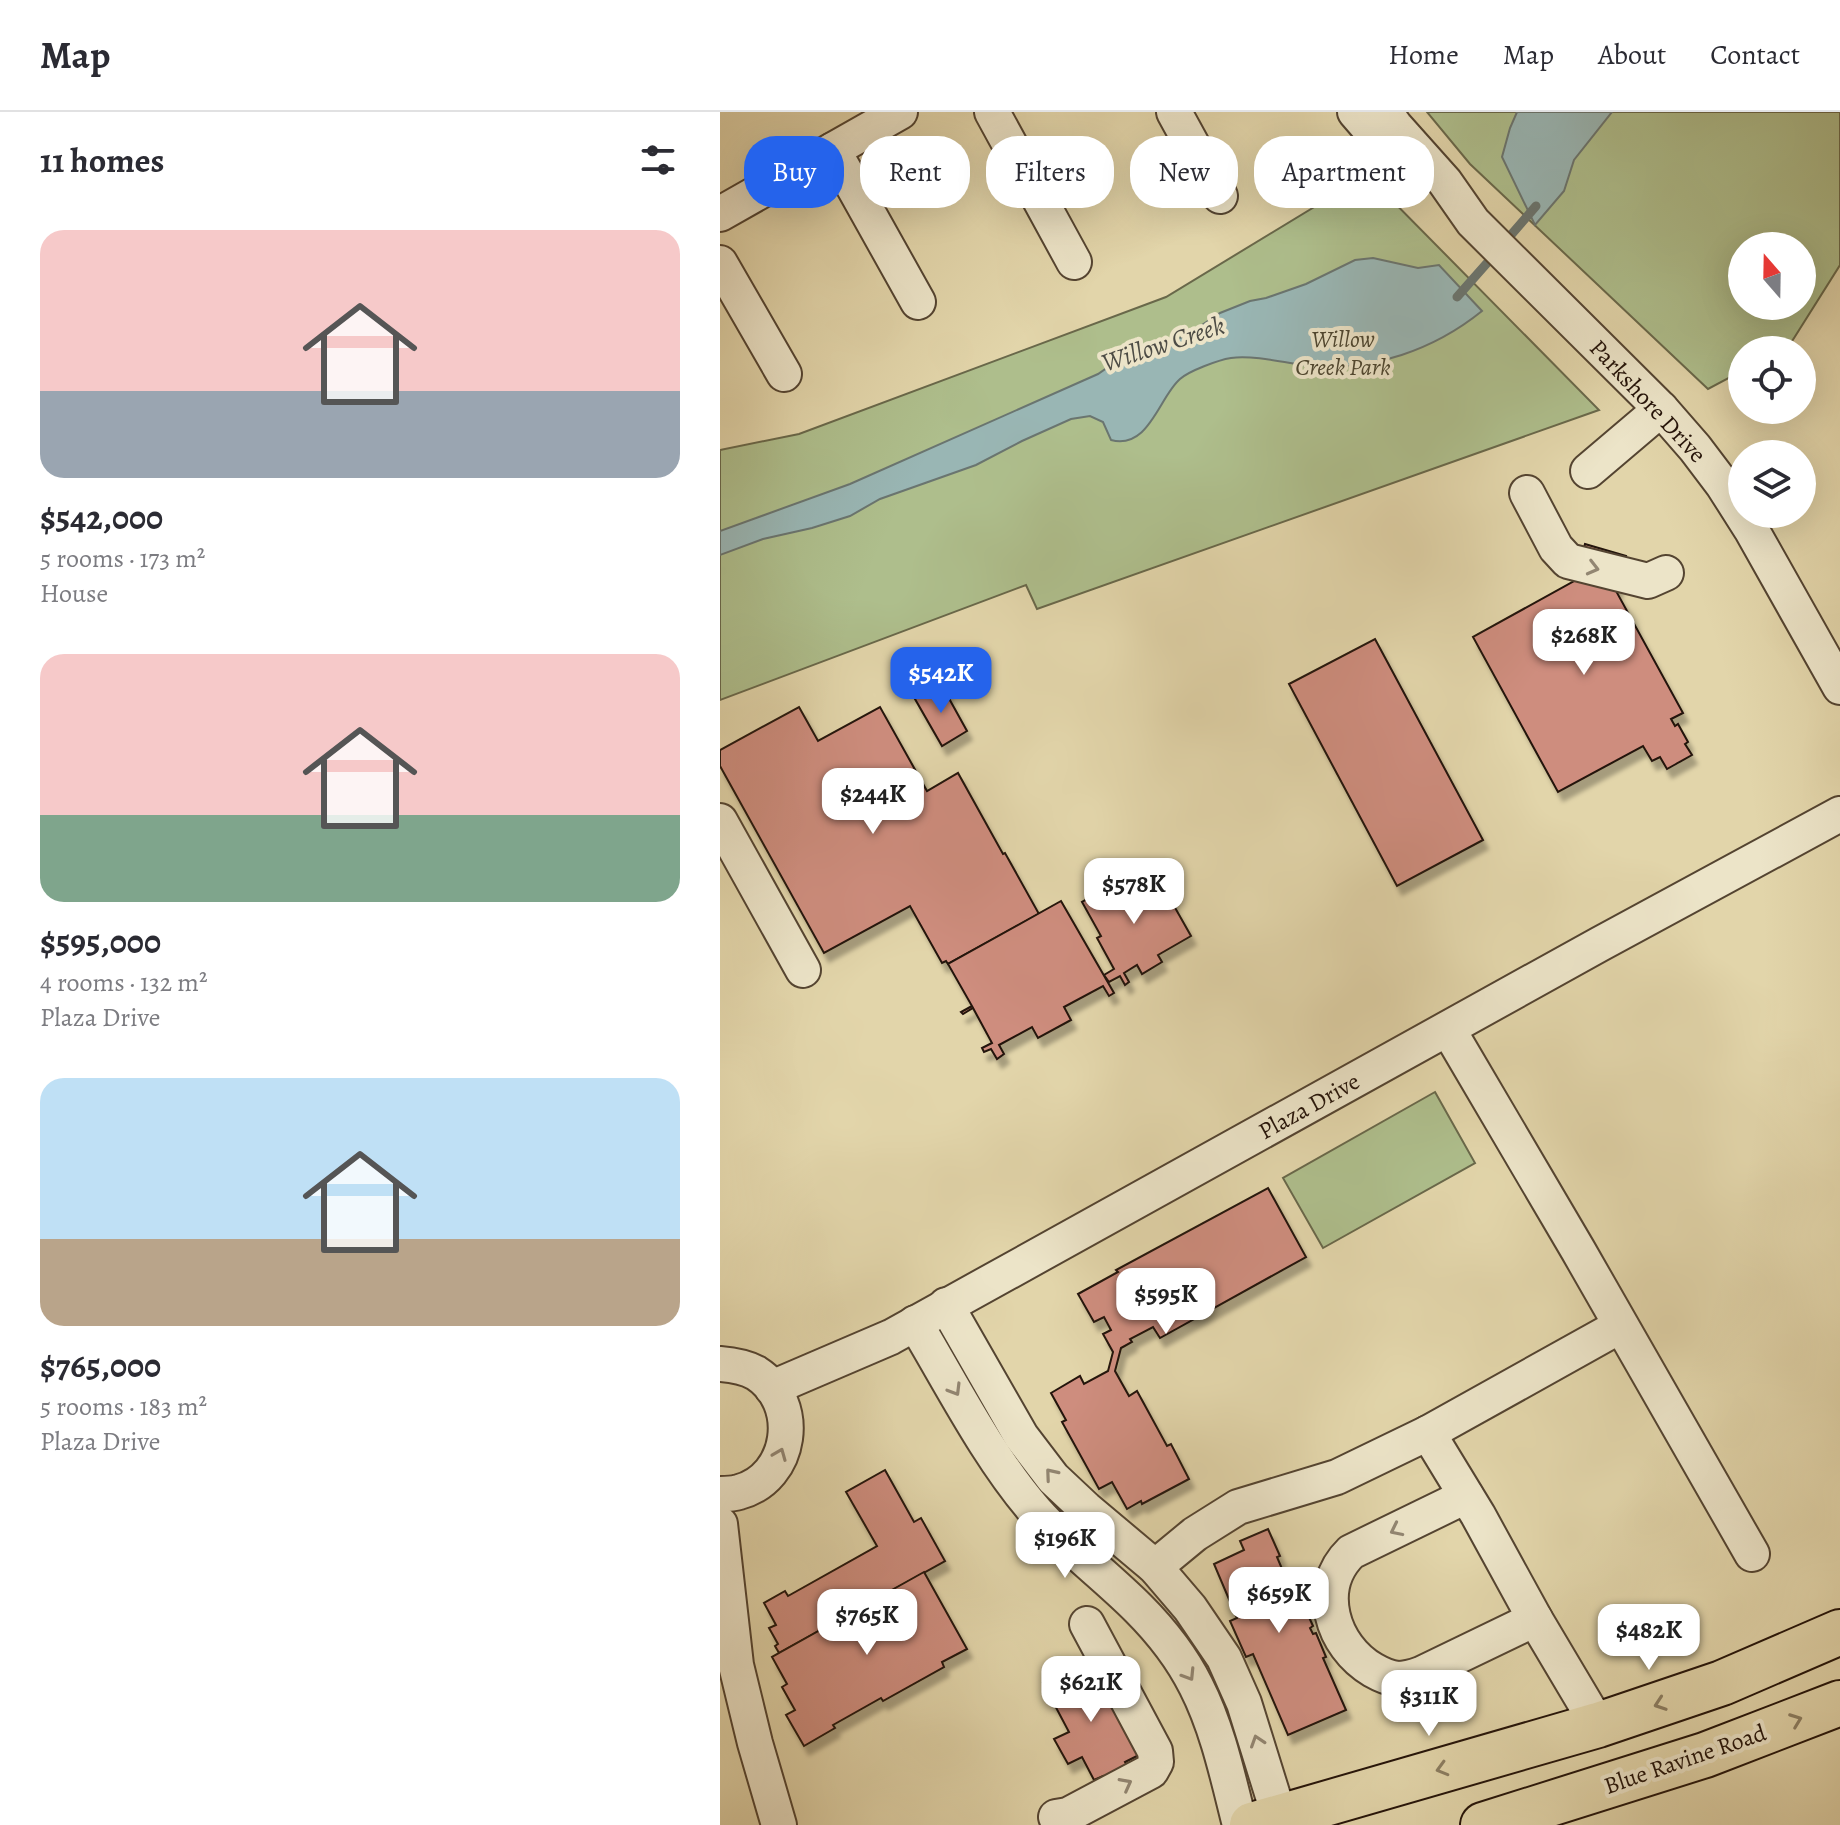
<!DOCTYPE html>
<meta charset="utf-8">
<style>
:root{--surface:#fff;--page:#f2f2f3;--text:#2b2b33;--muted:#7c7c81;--line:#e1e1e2;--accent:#2563eb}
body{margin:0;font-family:Alegreya,serif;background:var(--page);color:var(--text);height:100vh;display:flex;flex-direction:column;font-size:30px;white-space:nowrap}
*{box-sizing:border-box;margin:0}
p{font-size:26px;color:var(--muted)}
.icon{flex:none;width:44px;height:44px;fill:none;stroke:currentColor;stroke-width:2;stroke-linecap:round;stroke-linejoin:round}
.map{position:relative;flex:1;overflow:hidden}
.sheet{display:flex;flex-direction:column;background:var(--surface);width:720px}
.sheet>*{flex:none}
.hud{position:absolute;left:24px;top:24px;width:760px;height:72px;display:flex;gap:16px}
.needle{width:52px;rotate:340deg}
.controls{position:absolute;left:1008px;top:120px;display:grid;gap:16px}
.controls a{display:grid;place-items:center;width:88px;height:88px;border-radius:50%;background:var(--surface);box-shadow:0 8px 32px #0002;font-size:40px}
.price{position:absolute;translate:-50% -68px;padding:0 18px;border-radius:16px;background:#fff;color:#222;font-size:26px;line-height:52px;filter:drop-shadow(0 2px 4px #0008)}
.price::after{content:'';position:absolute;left:50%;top:48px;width:24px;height:18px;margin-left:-12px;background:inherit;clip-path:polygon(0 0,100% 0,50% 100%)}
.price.on{background:var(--accent);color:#fff}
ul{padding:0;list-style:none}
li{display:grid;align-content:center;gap:16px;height:424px;padding:0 40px}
li span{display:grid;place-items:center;height:248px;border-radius:24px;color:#555}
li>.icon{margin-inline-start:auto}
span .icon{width:144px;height:144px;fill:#fffc;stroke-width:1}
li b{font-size:34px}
h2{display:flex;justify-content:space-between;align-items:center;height:96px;padding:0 40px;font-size:34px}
.pill{padding:0 28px;border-radius:32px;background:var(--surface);box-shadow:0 8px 32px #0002;font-size:28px;line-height:72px}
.pill.on{background:var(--accent);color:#fff}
header{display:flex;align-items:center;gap:48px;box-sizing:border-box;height:112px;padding:0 40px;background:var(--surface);border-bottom:2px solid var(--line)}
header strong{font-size:38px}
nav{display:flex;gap:44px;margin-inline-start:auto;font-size:28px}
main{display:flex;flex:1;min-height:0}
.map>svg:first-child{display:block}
.green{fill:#aebe8c;stroke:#69684a;stroke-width:2;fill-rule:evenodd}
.water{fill:#99b6b4;stroke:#6a7570;stroke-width:2}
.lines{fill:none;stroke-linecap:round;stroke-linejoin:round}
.stream{stroke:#6a7570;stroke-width:9}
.building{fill:#ce8d7e;stroke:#241309;stroke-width:2;filter:url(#shadow)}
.minor-casing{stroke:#544431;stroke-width:38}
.major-casing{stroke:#241309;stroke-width:48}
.minor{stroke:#ece4c8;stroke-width:34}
.major{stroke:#e2d5aa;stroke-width:44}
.oneway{stroke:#928672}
.oneway2{stroke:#8c7e62}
.labels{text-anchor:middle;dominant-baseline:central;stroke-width:8;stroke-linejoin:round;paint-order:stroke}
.park-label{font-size:24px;font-style:italic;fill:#4d4630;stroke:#ece4c8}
.street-label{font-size:24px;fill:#241309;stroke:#ece4c8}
.water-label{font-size:26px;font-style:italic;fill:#4d4c45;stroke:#ece4c8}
</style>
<header>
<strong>Map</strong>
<nav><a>Home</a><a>Map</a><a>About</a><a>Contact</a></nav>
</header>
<main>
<section class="sheet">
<h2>11 homes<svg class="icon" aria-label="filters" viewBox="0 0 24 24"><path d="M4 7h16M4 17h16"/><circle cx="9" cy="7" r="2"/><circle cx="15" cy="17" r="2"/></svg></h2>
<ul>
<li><span style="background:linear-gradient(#f6c9c9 65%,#9aa5b1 0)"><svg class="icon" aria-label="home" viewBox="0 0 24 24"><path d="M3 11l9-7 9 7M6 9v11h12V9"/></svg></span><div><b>$542,000</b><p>5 rooms · 173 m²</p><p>House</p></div></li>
<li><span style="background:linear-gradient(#f6c9c9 65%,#7fa58c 0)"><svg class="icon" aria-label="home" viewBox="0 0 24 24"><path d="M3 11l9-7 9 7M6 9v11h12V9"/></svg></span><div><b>$595,000</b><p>4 rooms · 132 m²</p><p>Plaza Drive</p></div></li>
<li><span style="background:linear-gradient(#bfe0f5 65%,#b9a48a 0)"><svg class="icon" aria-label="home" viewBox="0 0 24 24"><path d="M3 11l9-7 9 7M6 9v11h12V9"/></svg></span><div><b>$765,000</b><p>5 rooms · 183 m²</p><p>Plaza Drive</p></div></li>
</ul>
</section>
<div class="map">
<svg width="1120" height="1713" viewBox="0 0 1120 1713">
<defs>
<filter id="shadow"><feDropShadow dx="5" dy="9" stdDeviation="2" flood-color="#0004"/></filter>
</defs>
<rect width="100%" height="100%" fill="#e2d5aa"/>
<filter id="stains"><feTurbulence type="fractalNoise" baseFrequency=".0025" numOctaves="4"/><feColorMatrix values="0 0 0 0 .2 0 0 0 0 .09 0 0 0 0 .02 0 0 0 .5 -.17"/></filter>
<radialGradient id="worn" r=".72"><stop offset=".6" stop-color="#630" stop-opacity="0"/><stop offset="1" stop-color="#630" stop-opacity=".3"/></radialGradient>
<g class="green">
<path d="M 707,0 L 1120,0 L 1120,153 L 1069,234 L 1062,238 L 1022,238 L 1022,259 L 988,277 L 750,52 ZM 1022,134 L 1082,134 L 1082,194 L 1022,194 Z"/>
<path d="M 647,63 L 879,298 L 317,497 L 306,473 L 0,588 L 0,338 L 79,322 L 446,185 Z"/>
<path d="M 715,980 L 755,1051 L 603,1136 L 563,1066 Z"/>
</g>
<g class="water">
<path d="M 797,0 L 892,0 L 854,48 L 844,79 L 815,113 L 782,45 L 790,16 Z"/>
<path d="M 653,146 L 698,156 L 719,153 L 762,199 C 715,237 652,260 590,254 C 567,251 534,243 511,246 C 498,248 469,259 460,267 C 439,285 429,338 391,328 L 383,310 L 370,304 L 351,307 L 302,329 L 256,353 L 160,387 L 130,404 L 92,416 L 43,427 L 0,443 L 0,419 L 130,372 L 378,262 L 401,246 L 415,239 L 442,233 L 467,223 L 500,201 L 530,189 L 546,186 L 586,172 L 635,148 Z"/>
</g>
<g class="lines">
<g class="stream">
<path d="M 784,131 L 816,94"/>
<path d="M 737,185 L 775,142"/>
</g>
</g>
<g class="building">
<path d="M 865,432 L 906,444 L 896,479 L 963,601 L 951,607 L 955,614 L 958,612 L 968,630 L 965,632 L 972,643 L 947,657 L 940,645 L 932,649 L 923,634 L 838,680 L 753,525 L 854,469 Z"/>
<path d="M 655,527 L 763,728 L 677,774 L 569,572 Z"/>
<path d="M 221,572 L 247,619 L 222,634 L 195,587 Z"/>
<path d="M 79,595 L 98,629 L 160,595 L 207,679 L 238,661 L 283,742 L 285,741 L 319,802 L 228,852 L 226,849 L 222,851 L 190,794 L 104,841 L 0,654 L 0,638 Z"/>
<path d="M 419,758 L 437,792 L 449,785 L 471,824 L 438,843 L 442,850 L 422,862 L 417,853 L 404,861 L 409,870 L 405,873 L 400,864 L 389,870 L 384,863 L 394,857 L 377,826 L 381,824 L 362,790 Z"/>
<path d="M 341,789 L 394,881 L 389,884 L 383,874 L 344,895 L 351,908 L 318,926 L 312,915 L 279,933 L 284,942 L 277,947 L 271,937 L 264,940 L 262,936 L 272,931 L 253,896 L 243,902 L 241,900 L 252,894 L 228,852 Z"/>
<path d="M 548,1076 L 586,1145 L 440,1226 L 433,1215 L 410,1227 L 412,1230 L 401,1236 L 395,1259 L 409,1284 L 417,1279 L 447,1334 L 451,1332 L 469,1367 L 422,1392 L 421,1389 L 407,1397 L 392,1370 L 379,1377 L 342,1310 L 346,1308 L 331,1281 L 360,1264 L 364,1272 L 388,1259 L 393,1240 L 383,1222 L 391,1218 L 384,1205 L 374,1210 L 358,1182 L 398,1160 L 396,1158 Z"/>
<path d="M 165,1358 L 194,1410 L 201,1406 L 225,1449 L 59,1541 L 55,1534 L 58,1532 L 49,1516 L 56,1513 L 44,1491 L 65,1479 L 68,1484 L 157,1434 L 126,1380 Z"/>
<path d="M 548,1417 L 560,1444 L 557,1445 L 573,1483 L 578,1481 L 593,1514 L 590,1516 L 593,1522 L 596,1521 L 606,1545 L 603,1546 L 626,1598 L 568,1623 L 533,1542 L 526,1545 L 510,1509 L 517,1506 L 494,1452 L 524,1438 L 520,1429 Z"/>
<path d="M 204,1460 L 247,1537 L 222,1550 L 224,1555 L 163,1589 L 161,1586 L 113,1613 L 115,1616 L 84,1634 L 66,1603 L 75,1598 L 62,1575 L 67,1572 L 52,1545 Z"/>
<path d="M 368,1547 L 421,1642 L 405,1650 L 411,1661 L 388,1673 L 383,1664 L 374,1668 L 362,1645 L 348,1652 L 334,1627 L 349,1620 L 323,1571 Z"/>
</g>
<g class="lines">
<defs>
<g id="minor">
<path d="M 272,0 L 354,150"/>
<path d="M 454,0 L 500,84"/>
<path d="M 635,0 L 673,44"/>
<path d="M 665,0 L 675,14 L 725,70 L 753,110 L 941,297 L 975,336 L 1003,373 L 1031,417 L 1120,575"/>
<path d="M 113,38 L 198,190"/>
<path d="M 0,102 L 180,0"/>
<path d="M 0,151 L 64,262"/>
<path d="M 868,359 L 941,297"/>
<path d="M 807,381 L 836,436 L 848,449 L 928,469 L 946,461"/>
<path d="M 0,709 L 83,858"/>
<path d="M 728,917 L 858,1138 L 1032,1442"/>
<path d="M 226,1193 L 301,1324 L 333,1366 L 366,1397 L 435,1455 L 470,1496 L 504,1546 L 524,1591 L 562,1713"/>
<path d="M 195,1211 C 232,1273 269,1346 316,1400 C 347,1435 385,1463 418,1496 C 440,1518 462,1546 476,1574 C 498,1617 508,1666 520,1713"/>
<path d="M 0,1252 C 12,1253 25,1255 36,1261 C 83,1291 72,1366 19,1380 C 13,1382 6,1382 0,1382"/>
<path d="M 52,1276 L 171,1225 L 880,832 L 1120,702"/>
<path d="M 708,1321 L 758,1403 L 815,1507 L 878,1613"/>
<path d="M 746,1384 L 631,1440 C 594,1476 612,1534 653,1558 C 660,1562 668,1566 677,1567 C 685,1567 693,1565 701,1562 L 815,1507"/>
<path d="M 0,1412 L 16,1553 L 35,1631 L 59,1713"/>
<path d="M 435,1455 L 475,1422 L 518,1395 L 617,1365 L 708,1321 L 900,1214"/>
<path d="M 336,1705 L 348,1703 L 431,1659 L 436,1650 L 435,1639 L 367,1512"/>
</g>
<g id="major">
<path d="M 532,1713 L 878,1613 L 1002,1571 L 1120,1520"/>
<path d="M 763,1713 L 985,1643 L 1120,1591"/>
</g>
</defs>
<use href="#minor" class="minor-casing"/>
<use href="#major" class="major-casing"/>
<use href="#minor" class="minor"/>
<use href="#major" class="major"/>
</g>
<defs><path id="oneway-chevron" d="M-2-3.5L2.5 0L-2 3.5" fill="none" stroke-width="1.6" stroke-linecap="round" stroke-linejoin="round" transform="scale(2)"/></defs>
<g class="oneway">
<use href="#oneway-chevron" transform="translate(873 456) rotate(14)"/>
<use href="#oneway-chevron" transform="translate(235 1278) rotate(59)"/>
<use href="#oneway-chevron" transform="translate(60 1342) rotate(-68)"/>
<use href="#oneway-chevron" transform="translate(331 1362) rotate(-130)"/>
<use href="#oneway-chevron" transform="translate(676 1418) rotate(154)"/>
<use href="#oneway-chevron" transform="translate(469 1563) rotate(58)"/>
<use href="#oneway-chevron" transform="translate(537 1629) rotate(-108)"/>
<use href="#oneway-chevron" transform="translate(406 1672) rotate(-28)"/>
</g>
<g class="oneway2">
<use href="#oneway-chevron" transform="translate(940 1592) rotate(161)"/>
<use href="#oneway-chevron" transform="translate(1076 1608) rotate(-21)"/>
<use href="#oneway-chevron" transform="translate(722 1657) rotate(164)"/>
</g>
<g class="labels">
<g class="park-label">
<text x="623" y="227">Willow<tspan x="623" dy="28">Creek Park</tspan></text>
</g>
<g class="street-label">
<text transform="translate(928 289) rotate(47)">Parkshore Drive</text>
<text transform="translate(589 994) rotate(-29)">Plaza Drive</text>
<text transform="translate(965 1647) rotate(-19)">Blue Ravine Road</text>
</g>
<g class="water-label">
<text transform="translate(443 232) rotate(-18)">Willow Creek</text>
</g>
</g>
<rect width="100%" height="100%" filter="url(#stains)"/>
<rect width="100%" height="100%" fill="url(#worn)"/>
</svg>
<div class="controls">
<a><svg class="needle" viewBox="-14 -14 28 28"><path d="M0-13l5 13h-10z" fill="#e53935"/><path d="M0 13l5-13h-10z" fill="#7c7c81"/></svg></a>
<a><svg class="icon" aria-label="locate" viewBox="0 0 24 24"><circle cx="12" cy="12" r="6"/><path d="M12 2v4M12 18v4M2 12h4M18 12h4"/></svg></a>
<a><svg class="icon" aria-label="layers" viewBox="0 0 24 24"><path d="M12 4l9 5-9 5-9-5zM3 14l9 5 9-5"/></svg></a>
</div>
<b class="price" style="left:864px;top:565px">$268K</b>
<b class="price on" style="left:221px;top:603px">$542K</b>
<b class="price" style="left:153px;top:724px">$244K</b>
<b class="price" style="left:414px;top:814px">$578K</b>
<b class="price" style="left:446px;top:1224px">$595K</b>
<b class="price" style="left:345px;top:1468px">$196K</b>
<b class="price" style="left:559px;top:1523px">$659K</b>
<b class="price" style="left:147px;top:1545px">$765K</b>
<b class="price" style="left:929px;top:1560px">$482K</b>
<b class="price" style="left:371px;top:1612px">$621K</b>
<b class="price" style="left:709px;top:1626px">$311K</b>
<div class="hud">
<a class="pill on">Buy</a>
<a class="pill">Rent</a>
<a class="pill">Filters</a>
<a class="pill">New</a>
<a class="pill">Apartment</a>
</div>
</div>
</main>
